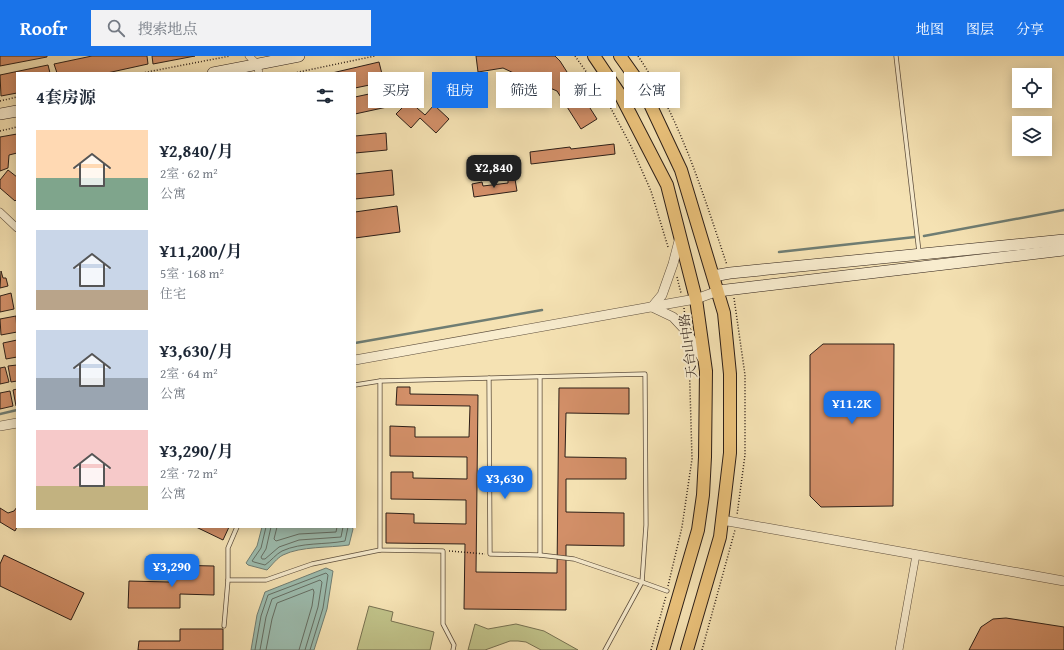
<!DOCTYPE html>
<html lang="zh">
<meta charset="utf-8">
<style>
:root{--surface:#fff;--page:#f2f2f3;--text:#1f2937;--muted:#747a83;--accent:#1a73e8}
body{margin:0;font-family:"Gentium Book Plus","Noto Serif SC",serif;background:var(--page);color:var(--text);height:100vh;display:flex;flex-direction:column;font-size:15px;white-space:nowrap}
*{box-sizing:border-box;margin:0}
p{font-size:13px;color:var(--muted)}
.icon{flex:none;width:22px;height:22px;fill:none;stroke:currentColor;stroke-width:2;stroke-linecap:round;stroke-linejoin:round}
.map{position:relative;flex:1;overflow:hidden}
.side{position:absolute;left:16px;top:16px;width:340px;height:456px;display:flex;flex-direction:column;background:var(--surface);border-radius:0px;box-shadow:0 2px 10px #0003}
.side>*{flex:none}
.top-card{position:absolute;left:368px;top:16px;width:380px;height:36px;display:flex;gap:8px}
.buttons{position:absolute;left:1012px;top:12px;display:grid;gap:8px}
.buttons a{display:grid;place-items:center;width:40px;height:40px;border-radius:0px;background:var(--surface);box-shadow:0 2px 10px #0003;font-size:20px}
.price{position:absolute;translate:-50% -34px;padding:0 9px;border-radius:8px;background:var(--accent);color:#fff;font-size:13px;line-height:26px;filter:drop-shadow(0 1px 2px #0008)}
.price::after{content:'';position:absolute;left:50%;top:24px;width:12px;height:9px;margin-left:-6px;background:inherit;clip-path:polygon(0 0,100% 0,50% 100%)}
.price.current{background:#222;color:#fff}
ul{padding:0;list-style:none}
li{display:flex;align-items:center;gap:12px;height:100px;padding:0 20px}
li span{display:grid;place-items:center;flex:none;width:112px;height:80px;border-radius:0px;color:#555}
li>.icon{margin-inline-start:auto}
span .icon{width:48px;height:48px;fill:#fffc;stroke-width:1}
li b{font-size:17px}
h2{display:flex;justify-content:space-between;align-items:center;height:48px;padding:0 20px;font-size:17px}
.tag{padding:0 14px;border-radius:0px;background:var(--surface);box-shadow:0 2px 10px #0003;font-size:14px;line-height:36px}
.tag.current{background:var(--accent);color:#fff}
header{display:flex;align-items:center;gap:24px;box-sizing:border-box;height:56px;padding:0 20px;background:var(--accent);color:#fff}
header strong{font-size:19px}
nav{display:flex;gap:22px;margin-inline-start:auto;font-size:14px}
.search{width:280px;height:36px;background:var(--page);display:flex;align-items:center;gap:10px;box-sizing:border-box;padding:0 14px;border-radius:0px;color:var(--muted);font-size:15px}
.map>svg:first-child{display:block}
.green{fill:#c0c289;stroke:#767050}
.water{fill:#9cbdb0;stroke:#6f7d73}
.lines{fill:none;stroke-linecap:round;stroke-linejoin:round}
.shore{stroke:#646e64;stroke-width:1}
.stream{stroke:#6f7d73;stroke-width:2.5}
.building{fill:#d28f68;stroke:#2c1e17}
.service-casing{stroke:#5e4f3e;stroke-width:5}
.minor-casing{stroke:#5e4f3e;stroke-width:8}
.tertiary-casing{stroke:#5e4f3e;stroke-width:10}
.secondary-casing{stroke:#2c1e17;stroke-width:12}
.primary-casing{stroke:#2c1e17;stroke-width:14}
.path{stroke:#2c1e17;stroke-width:1.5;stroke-dasharray:1 2;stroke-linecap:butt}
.service{stroke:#f8ecce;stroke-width:3.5}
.minor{stroke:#f8ecce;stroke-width:7}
.tertiary{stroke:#f8ecce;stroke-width:9}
.secondary{stroke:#f8ecce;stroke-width:11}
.primary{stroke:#eac17a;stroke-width:12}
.labels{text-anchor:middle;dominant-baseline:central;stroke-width:4;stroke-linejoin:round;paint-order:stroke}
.street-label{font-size:13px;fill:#2c1e17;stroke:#f8ecce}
</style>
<header>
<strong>Roofr</strong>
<div class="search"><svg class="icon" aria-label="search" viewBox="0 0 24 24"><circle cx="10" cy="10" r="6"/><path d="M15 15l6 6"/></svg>搜索地点</div>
<nav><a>地图</a><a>图层</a><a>分享</a></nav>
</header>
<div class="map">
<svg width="1064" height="594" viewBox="0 0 1064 594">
<rect width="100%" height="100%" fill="#f5e2b3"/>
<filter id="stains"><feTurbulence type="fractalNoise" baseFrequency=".005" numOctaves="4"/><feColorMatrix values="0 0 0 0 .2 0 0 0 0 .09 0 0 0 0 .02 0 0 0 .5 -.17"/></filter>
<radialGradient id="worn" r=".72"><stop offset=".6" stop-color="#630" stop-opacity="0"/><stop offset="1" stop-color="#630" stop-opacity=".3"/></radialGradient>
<g class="green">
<path d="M 369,550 L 393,556 L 391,565 L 434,576 L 430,594 L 357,594 Z"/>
<path d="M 475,568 L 488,573 L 516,568 L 544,575 L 578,594 L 541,594 L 526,586 L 518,585 L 510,585 L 485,594 L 468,594 Z"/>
</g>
<g class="water">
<path d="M 262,471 L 352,471 L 353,473 L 349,489 C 329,492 301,490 283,499 C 277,502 272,509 267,514 L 248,509 L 246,507 L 257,490 Z"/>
<path d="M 326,512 L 333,515 L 327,553 L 314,594 L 251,594 L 257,559 L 265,536 Z"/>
</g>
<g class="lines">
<g class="shore">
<path d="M 266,471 L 261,492 L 252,505 L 254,506 L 265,509 C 271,505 276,498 282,495 C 302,486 324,489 345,485 L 348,471"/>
<path d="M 271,471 L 266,493 L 261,501 L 262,503 L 265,503 L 279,491 L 299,484 L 341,481 L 343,471"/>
<path d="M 277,471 L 274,483 L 276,485 L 299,478 L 336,476 L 337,471"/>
<path d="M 255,594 L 261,560 L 268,539 L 326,517 L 328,519 L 323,552 L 310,594"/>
<path d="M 260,594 L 266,561 L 272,543 L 320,524 L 322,526 L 318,551 L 305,594"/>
<path d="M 266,594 L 272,563 L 277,547 L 313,533 L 314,536 L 312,550 L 299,594"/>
</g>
<g class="stream">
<path d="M 924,180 L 1064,154"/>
<path d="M 779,196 L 915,181"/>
<path d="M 355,287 L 542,254"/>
<path d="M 0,358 L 17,354"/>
</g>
</g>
<g class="building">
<path d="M 0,0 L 47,0 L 47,1 L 0,10 Z"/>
<path d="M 92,0 L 147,0 L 148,8 L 107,17 L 57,17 L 54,8 Z"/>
<path d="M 152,0 L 195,0 L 153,8 Z"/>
<path d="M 476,0 L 555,0 L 560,5 L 597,63 L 581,73 L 557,35 L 543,29 L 536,31 L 520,25 L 518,19 L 503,12 L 478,16 Z"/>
<path d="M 379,6 L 384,26 L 355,32 L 355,17 L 332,17 Z"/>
<path d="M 48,9 L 50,17 L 17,17 L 17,37 L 1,40 L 0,19 Z"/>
<path d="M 383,35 L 387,51 L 355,58 L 355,41 Z"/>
<path d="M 409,45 L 425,59 L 434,49 L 449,63 L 436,77 L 420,62 L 411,72 L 396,58 Z"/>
<path d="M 386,77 L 387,94 L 355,97 L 355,80 Z"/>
<path d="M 17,78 L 17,97 L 9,99 L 8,112 L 0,115 L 0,81 Z"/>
<path d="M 614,88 L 615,98 L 531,108 L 530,96 L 570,91 L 571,93 Z"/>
<path d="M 8,114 L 17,121 L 17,143 L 15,145 L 0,132 L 0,124 Z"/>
<path d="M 392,114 L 394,139 L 355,143 L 355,118 Z"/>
<path d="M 515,123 L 517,135 L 474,141 L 472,128 L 482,126 L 483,130 L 508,127 L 508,124 Z"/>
<path d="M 397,150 L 400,176 L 355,182 L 355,156 Z"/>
<path d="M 1,215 L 3,222 L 6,222 L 8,230 L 0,232 Z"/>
<path d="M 11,237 L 14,253 L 0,256 L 0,240 Z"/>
<path d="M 16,260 L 17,276 L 1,279 L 0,263 Z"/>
<path d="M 17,284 L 17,301 L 6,303 L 3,287 Z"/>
<path d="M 823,288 L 894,288 L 893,450 L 821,451 L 810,440 L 810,299 Z"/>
<path d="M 17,309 L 17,325 L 11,326 L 8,310 Z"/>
<path d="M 5,311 L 9,326 L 0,328 L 0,312 Z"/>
<path d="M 397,331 L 410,331 L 410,338 L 478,339 L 476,516 L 557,517 L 559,332 L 629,332 L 629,358 L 566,357 L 565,401 L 626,402 L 626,423 L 566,423 L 566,456 L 624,457 L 624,490 L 566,489 L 566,554 L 464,553 L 465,488 L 386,487 L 386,457 L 414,458 L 414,467 L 466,468 L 466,444 L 391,443 L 391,416 L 413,416 L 413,422 L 467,423 L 467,401 L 390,400 L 390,370 L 415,371 L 415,381 L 469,381 L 470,350 L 396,349 Z"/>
<path d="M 17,333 L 17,350 L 16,350 L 13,334 Z"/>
<path d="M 10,335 L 13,350 L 0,353 L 0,337 Z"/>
<path d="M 17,451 L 17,471 L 15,475 L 0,466 L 0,452 L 8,457 L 14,455 Z"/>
<path d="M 196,471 L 229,471 L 223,484 Z"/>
<path d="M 4,499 L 84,537 L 71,564 L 0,530 L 0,508 Z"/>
<path d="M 169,509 L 214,510 L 214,539 L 180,538 L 180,552 L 128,552 L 129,525 L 169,526 Z"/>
<path d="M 1006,562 L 1064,571 L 1064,594 L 969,594 L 981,571 L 993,563 Z"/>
<path d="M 180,573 L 223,573 L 223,594 L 138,594 L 139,585 L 180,585 Z"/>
</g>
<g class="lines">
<defs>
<g id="service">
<path d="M 896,0 L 919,196"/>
<path d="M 489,322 L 490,498 L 540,499 L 540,321"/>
<path d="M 380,325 L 380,494 L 443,495 L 443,568 L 454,589 L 453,594"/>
<path d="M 355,329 L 380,325 L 645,318 L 646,469 L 642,526 L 574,503 L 540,499"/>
<path d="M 228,524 L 266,524 L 312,508 L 380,494"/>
<path d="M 224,570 L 228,524 L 228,492 L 237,471"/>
<path d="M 605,594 L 642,526 L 667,535"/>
</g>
<g id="minor">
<path d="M 249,0 L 257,8 L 259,17"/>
<path d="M 0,156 L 17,172"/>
<path d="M 899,594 L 916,499"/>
</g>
<g id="tertiary">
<path d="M 680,181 L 673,208 L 662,239 L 652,251 L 673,261 L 687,276 L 702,302"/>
<path d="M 355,304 L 684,245 L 696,243 L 718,235"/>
<path d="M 0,370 L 17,367"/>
<path d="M 722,464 L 1064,525"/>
</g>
<g id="secondary">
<path d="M 213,17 L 299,0"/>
<path d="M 0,58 L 17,55"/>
<path d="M 713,220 L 730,217 L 1064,184"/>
<path d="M 718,235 L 1064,194"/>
</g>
<g id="primary">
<path d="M 594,0 L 621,40 L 667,129 L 696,243 L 706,315 L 705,401 L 703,439 L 698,474 L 663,594"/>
<path d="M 620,0 L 642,31 L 681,114 L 724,257 L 730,318 L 730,397 L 720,481 L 687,594"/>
</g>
</defs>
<use href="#service" class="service-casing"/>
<use href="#minor" class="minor-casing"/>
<use href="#tertiary" class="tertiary-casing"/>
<use href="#secondary" class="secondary-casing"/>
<use href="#primary" class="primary-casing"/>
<g class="path">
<path d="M 575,0 L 607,45 L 631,90 L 651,135 L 668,191"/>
<path d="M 638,0 C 681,63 703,138 727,209"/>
<path d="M 142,17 L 230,0"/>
<path d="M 294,17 L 375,0"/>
<path d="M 0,45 L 17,41"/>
<path d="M 0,75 L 17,71"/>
<path d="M 677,221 L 681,237"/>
<path d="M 734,242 L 745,319 L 745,399 L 737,459"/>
<path d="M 684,252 L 685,261"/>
<path d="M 449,495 L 485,498"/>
<path d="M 668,530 L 682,471 L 692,403 L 689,298"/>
<path d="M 651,594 L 666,540"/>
<path d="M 702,594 L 735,474"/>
</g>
<use href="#service" class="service"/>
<use href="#minor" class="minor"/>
<use href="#tertiary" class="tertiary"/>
<use href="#secondary" class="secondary"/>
<use href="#primary" class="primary"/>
</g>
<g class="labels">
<g class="street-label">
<text transform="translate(688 290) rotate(-97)">天台山中路</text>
</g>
</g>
<rect width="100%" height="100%" filter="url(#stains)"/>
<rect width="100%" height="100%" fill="url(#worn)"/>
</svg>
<div class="buttons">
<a><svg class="icon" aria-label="locate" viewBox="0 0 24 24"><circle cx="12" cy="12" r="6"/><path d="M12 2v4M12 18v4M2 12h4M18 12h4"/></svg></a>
<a><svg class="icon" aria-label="layers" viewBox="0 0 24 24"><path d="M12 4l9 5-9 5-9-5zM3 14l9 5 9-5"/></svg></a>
</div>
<b class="price current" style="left:494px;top:133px">¥2,840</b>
<b class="price" style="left:852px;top:369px">¥11.2K</b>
<b class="price" style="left:505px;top:444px">¥3,630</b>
<b class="price" style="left:172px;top:532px">¥3,290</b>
<div class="top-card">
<a class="tag">买房</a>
<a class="tag current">租房</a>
<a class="tag">筛选</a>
<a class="tag">新上</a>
<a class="tag">公寓</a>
</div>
<section class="side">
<h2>4套房源<svg class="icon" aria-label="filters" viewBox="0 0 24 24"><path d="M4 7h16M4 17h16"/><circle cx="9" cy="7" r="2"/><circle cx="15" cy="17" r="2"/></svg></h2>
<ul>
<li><span style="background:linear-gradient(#ffd9b3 60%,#7fa58c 0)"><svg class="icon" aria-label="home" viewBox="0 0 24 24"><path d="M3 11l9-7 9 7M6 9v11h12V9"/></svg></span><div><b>¥2,840/月</b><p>2室 · 62 m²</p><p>公寓</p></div></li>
<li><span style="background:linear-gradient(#c9d6e8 75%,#b9a48a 0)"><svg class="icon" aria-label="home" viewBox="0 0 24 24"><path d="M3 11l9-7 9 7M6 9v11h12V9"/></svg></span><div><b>¥11,200/月</b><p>5室 · 168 m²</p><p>住宅</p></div></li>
<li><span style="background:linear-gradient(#c9d6e8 60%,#9aa5b1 0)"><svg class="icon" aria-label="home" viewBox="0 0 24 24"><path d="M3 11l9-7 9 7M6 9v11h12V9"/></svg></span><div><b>¥3,630/月</b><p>2室 · 64 m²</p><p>公寓</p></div></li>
<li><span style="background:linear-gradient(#f6c9c9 70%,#c2b280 0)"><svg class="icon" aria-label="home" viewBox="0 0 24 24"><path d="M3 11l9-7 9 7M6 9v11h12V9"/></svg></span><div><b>¥3,290/月</b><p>2室 · 72 m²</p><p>公寓</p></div></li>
</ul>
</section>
</div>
